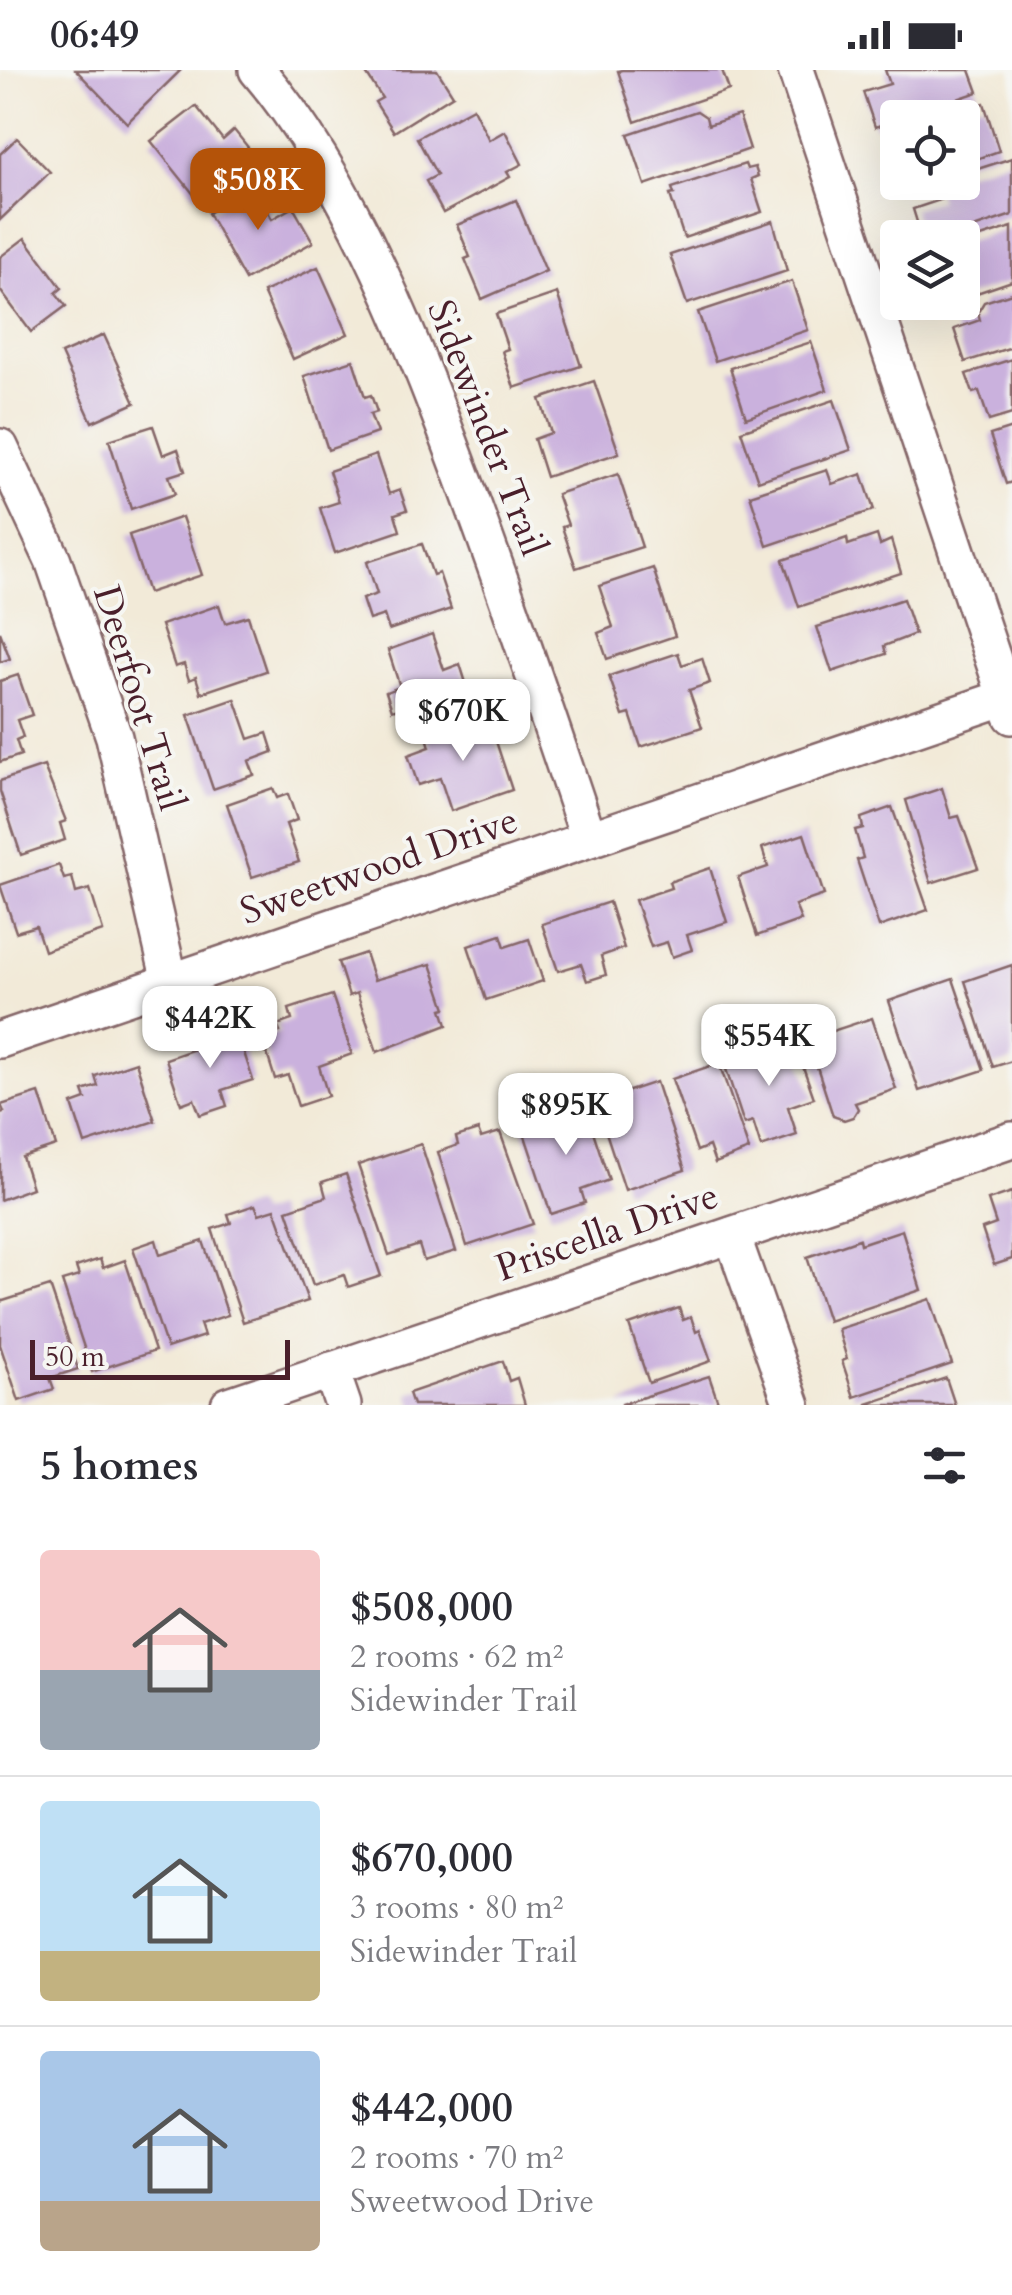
<!DOCTYPE html>
<meta charset="utf-8">
<style>
:root{--surface:#fff;--page:#f7f7f7;--text:#2b2b33;--muted:#7c7c81;--line:#e1e1e2;--accent:#b45309}
body{margin:0;font-family:Cardo,serif;background:var(--page);color:var(--text);height:100vh;display:flex;flex-direction:column;font-size:38px;white-space:nowrap}
*{box-sizing:border-box;margin:0}
p{font-size:32px;color:var(--muted)}
.icon{flex:none;width:55px;height:55px;fill:none;stroke:currentColor;stroke-width:2;stroke-linecap:round;stroke-linejoin:round}
.map{position:relative;height:1335px;overflow:hidden}
.side{display:flex;flex-direction:column;background:var(--surface);flex:1}
.side>*{flex:none}
.tools{position:absolute;left:880px;top:30px;display:grid;gap:20px}
.tools a{display:grid;place-items:center;width:100px;height:100px;border-radius:10px;background:var(--surface);box-shadow:0 10px 40px #0002;font-size:50px}
.scale{position:absolute;left:30px;bottom:25px;width:260px;box-sizing:border-box;padding-left:10px;border:5px solid #4a1f2b;border-top:0;font-size:28px;line-height:35px;white-space:nowrap;color:#4a1f2b;-webkit-text-stroke:8px #f6f6f2;paint-order:stroke}
.price{position:absolute;translate:-50% -85px;padding:0 22px;border-radius:20px;background:#fff;color:#222;font-size:32px;line-height:65px;filter:drop-shadow(0 2px 5px #0008)}
.price::after{content:'';position:absolute;left:50%;top:60px;width:30px;height:22px;margin-left:-15px;background:inherit;clip-path:polygon(0 0,100% 0,50% 100%)}
.price.on{background:var(--accent);color:#fff}
ul{padding:0;list-style:none}
li{display:flex;align-items:center;gap:30px;height:250px;padding:0 40px}
li+li{border-top:2px solid var(--line)}
li span{display:grid;place-items:center;flex:none;width:280px;height:200px;border-radius:10px;color:#555}
li>.icon{margin-inline-start:auto}
span .icon{width:120px;height:120px;fill:#fffc;stroke-width:1}
li b{font-size:42px}
h2{display:flex;justify-content:space-between;align-items:center;height:120px;padding:0 40px;font-size:42px}
.status{display:flex;justify-content:space-between;align-items:center;height:70px;padding:0 50px;background:var(--surface);direction:ltr}
.status svg{height:28px;fill:currentColor}
.map>svg:first-child{display:block}
.building{fill:#cab1dd}
.lines{fill:none;stroke-linecap:round;stroke-linejoin:round}
.street-casing{stroke:#856668;stroke-width:40}
.street{stroke:#fff;stroke-width:35}
.labels{text-anchor:middle;dominant-baseline:central;stroke-width:8;stroke-linejoin:round;paint-order:stroke}
.street-label{font-size:38px;fill:#4a1f2b;stroke:#f6f6f2}
</style>
<div class="status"><b>06:49</b><svg viewBox="0 0 49 12"><path d="M0 12V9h3v3zM5 12V6h3v6zM10 12V3h3v9zM15 12V0h3v12zM26 1h20v11H26zM47 4h2v5h-2z"/></svg></div>
<div class="map">
<svg width="1012" height="1335" viewBox="0 0 1012 1335">
<rect width="100%" height="100%" fill="#f6f6f2"/>
<filter id="ink" filterUnits="userSpaceOnUse"><feTurbulence type="fractalNoise" baseFrequency=".01" numOctaves="2"/><feDisplacementMap in="SourceGraphic" scale="20" xChannelSelector="R" yChannelSelector="G"/><feConvolveMatrix kernelMatrix="1 2 1 2 8 2 1 2 1" color-interpolation-filters="sRGB"/></filter>
<filter id="wash" filterUnits="userSpaceOnUse"><feTurbulence type="fractalNoise" baseFrequency=".0048" numOctaves="4" result="noise"/><feDisplacementMap in="SourceGraphic" scale="40" xChannelSelector="R" yChannelSelector="G"/><feGaussianBlur stdDeviation="2.25" result="paint"/><feColorMatrix in="noise" values="0 0 0 0 0 0 0 0 0 0 0 0 0 0 0 0 0 1.4 0 .05"/><feComposite in="paint" operator="in"/></filter>
<g filter="url(#wash)">
<rect width="100%" height="100%" fill="#f2ead8"/>
<g id="blocks">
<g class="building">
<path d="M 76,0 L 181,0 L 127,53 Z"/>
<path d="M 364,0 L 437,0 L 453,25 L 394,62 L 375,32 L 382,28 Z"/>
<path d="M 622,0 L 722,0 L 729,20 L 635,52 L 618,1 Z"/>
<path d="M 885,0 L 970,0 L 978,22 L 875,57 L 863,22 L 890,14 Z"/>
<path d="M 984,33 L 999,81 L 962,94 L 962,48 L 942,47 Z"/>
<path d="M 196,36 L 223,70 L 234,60 L 251,81 L 195,126 L 151,71 Z"/>
<path d="M 473,38 L 489,70 L 505,61 L 522,94 L 507,102 L 510,107 L 443,143 L 426,111 L 437,105 L 417,68 Z"/>
<path d="M 697,41 L 706,47 L 708,55 L 739,45 L 750,79 L 645,115 L 628,64 Z"/>
<path d="M 17,68 L 50,102 L 0,150 L 0,84 Z"/>
<path d="M 1012,88 L 1012,145 L 944,168 L 922,168 L 913,139 L 940,130 L 937,122 L 942,112 L 962,112 L 962,104 Z"/>
<path d="M 745,94 L 747,99 L 755,97 L 758,106 L 751,109 L 762,142 L 684,168 L 670,125 L 674,124 L 672,118 Z"/>
<path d="M 254,117 L 272,149 L 293,137 L 313,172 L 245,210 L 208,143 Z"/>
<path d="M 516,130 L 546,201 L 482,229 L 465,189 L 470,187 L 457,155 Z"/>
<path d="M 773,151 L 787,201 L 687,234 L 670,185 Z"/>
<path d="M 1012,157 L 1012,211 L 962,228 L 962,173 Z"/>
<path d="M 25,168 L 62,218 L 56,223 L 66,236 L 31,262 L 0,220 L 0,187 Z"/>
<path d="M 318,197 L 348,264 L 293,289 L 263,222 Z"/>
<path d="M 792,211 L 808,260 L 715,291 L 698,242 Z"/>
<path d="M 557,223 L 581,296 L 514,318 L 502,281 L 508,279 L 496,244 Z"/>
<path d="M 1012,223 L 1012,277 L 965,292 L 954,259 L 980,250 L 978,242 L 984,232 Z"/>
<path d="M 104,265 L 135,333 L 92,352 L 61,284 Z"/>
<path d="M 811,272 L 827,320 L 746,348 L 730,298 Z"/>
<path d="M 1012,289 L 1012,344 L 989,351 L 979,321 L 973,323 L 966,304 Z"/>
<path d="M 353,290 L 365,327 L 371,325 L 377,342 L 370,344 L 377,363 L 328,380 L 304,306 Z"/>
<path d="M 594,311 L 619,383 L 546,407 L 534,369 L 551,363 L 540,329 Z"/>
<path d="M 834,330 L 851,380 L 758,411 L 741,361 Z"/>
<path d="M 153,356 L 163,385 L 178,379 L 185,401 L 169,406 L 175,424 L 131,439 L 109,370 Z"/>
<path d="M 1012,358 L 1012,412 L 1006,414 L 990,365 Z"/>
<path d="M 376,385 L 389,424 L 400,420 L 407,440 L 395,444 L 400,461 L 335,483 L 320,438 L 339,432 L 329,401 Z"/>
<path d="M 827,400 L 832,414 L 862,404 L 874,440 L 767,476 L 750,425 Z"/>
<path d="M 618,404 L 642,477 L 576,498 L 562,457 L 568,455 L 557,424 Z"/>
<path d="M 182,447 L 202,505 L 148,523 L 129,465 Z"/>
<path d="M 877,465 L 880,475 L 891,470 L 901,503 L 799,537 L 783,490 L 847,468 L 848,475 Z"/>
<path d="M 422,474 L 433,505 L 439,503 L 451,539 L 389,560 L 384,545 L 369,550 L 362,529 L 377,524 L 367,492 Z"/>
<path d="M 653,498 L 675,566 L 607,589 L 598,563 L 613,557 L 599,516 Z"/>
<path d="M 903,529 L 915,564 L 884,576 L 886,584 L 832,602 L 817,557 Z"/>
<path d="M 219,535 L 225,553 L 248,546 L 266,601 L 201,623 L 196,607 L 189,610 L 184,594 L 175,597 L 161,555 Z"/>
<path d="M 0,562 L 10,589 L 0,592 Z"/>
<path d="M 432,564 L 444,600 L 460,594 L 472,632 L 413,651 L 408,635 L 392,640 L 386,622 L 400,617 L 388,580 Z"/>
<path d="M 678,583 L 682,595 L 702,588 L 710,613 L 689,620 L 702,657 L 641,677 L 630,644 L 623,646 L 609,606 Z"/>
<path d="M 18,605 L 32,645 L 17,650 L 23,667 L 16,670 L 21,685 L 0,692 L 0,611 Z"/>
<path d="M 235,629 L 249,669 L 267,663 L 273,682 L 249,691 L 254,705 L 213,719 L 188,645 Z"/>
<path d="M 488,647 L 512,720 L 451,741 L 440,708 L 418,715 L 408,685 L 430,677 L 427,667 Z"/>
<path d="M 44,696 L 66,751 L 60,753 L 65,770 L 21,785 L 0,721 L 0,711 Z"/>
<path d="M 273,718 L 277,728 L 288,724 L 297,750 L 286,754 L 299,792 L 252,807 L 227,734 Z"/>
<path d="M 942,718 L 951,748 L 959,746 L 978,798 L 931,813 L 906,730 Z"/>
<path d="M 892,737 L 928,840 L 879,857 L 857,790 L 863,788 L 855,760 L 863,758 L 861,748 Z"/>
<path d="M 804,764 L 824,825 L 795,835 L 801,850 L 757,866 L 738,807 L 768,797 L 762,778 Z"/>
<path d="M 59,795 L 64,809 L 72,807 L 76,823 L 90,819 L 103,861 L 44,881 L 36,856 L 16,862 L 0,815 Z"/>
<path d="M 710,798 L 727,852 L 687,865 L 692,880 L 672,887 L 667,872 L 651,877 L 635,830 L 671,818 L 669,812 Z"/>
<path d="M 609,832 L 624,878 L 601,886 L 606,905 L 587,911 L 581,894 L 558,901 L 542,854 Z"/>
<path d="M 501,865 L 505,877 L 529,869 L 543,911 L 486,930 L 468,876 Z"/>
<path d="M 365,883 L 374,910 L 431,894 L 446,938 L 442,939 L 447,955 L 377,982 L 357,923 L 349,926 L 338,892 Z"/>
<path d="M 1012,895 L 1012,991 L 993,997 L 965,911 Z"/>
<path d="M 953,909 L 984,1000 L 919,1021 L 889,931 Z"/>
<path d="M 332,925 L 352,984 L 319,996 L 328,1026 L 298,1036 L 288,1005 L 275,1009 L 262,968 L 280,962 L 277,955 L 292,950 L 289,939 Z"/>
<path d="M 872,948 L 896,1019 L 855,1033 L 858,1039 L 853,1047 L 844,1050 L 833,1046 L 808,969 Z"/>
<path d="M 236,958 L 253,1010 L 222,1020 L 227,1036 L 200,1045 L 194,1029 L 181,1034 L 166,989 L 195,979 L 193,972 Z"/>
<path d="M 793,968 L 814,1028 L 788,1037 L 797,1065 L 761,1077 L 753,1051 L 744,1054 L 723,990 Z"/>
<path d="M 136,992 L 155,1051 L 85,1074 L 72,1034 L 86,1029 L 83,1021 L 98,1016 L 95,1006 Z"/>
<path d="M 719,993 L 749,1080 L 715,1093 L 709,1076 L 697,1081 L 672,1009 Z"/>
<path d="M 656,1012 L 685,1100 L 625,1120 L 596,1032 Z"/>
<path d="M 39,1023 L 56,1076 L 22,1087 L 32,1118 L 0,1130 L 0,1043 L 4,1042 L 1,1035 Z"/>
<path d="M 585,1037 L 609,1110 L 581,1120 L 585,1133 L 551,1144 L 522,1057 Z"/>
<path d="M 478,1060 L 481,1068 L 500,1062 L 533,1154 L 467,1176 L 438,1082 L 458,1075 L 456,1067 Z"/>
<path d="M 421,1074 L 456,1181 L 424,1191 L 419,1175 L 389,1185 L 358,1095 Z"/>
<path d="M 346,1104 L 381,1206 L 348,1217 L 344,1205 L 313,1215 L 287,1140 L 326,1127 L 322,1112 Z"/>
<path d="M 1012,1122 L 1012,1189 L 994,1195 L 982,1159 L 996,1154 L 988,1130 Z"/>
<path d="M 255,1135 L 259,1144 L 275,1139 L 308,1231 L 243,1252 L 212,1159 L 231,1153 L 228,1144 Z"/>
<path d="M 902,1160 L 921,1220 L 828,1251 L 807,1187 L 859,1169 L 860,1174 Z"/>
<path d="M 156,1170 L 160,1185 L 203,1171 L 228,1245 L 200,1254 L 204,1266 L 167,1278 L 133,1178 Z"/>
<path d="M 100,1189 L 103,1198 L 125,1190 L 155,1281 L 92,1302 L 62,1211 L 79,1206 L 76,1197 Z"/>
<path d="M 50,1216 L 78,1299 L 50,1308 L 54,1319 L 19,1331 L 0,1275 L 0,1232 Z"/>
<path d="M 930,1229 L 952,1294 L 854,1327 L 842,1291 L 847,1289 L 838,1259 Z"/>
<path d="M 679,1238 L 683,1250 L 691,1247 L 696,1262 L 700,1260 L 711,1291 L 649,1313 L 629,1255 Z"/>
<path d="M 503,1291 L 509,1311 L 517,1308 L 525,1335 L 413,1335 L 409,1323 Z"/>
<path d="M 709,1306 L 719,1335 L 622,1335 L 622,1334 Z"/>
<path d="M 946,1308 L 955,1335 L 867,1335 L 867,1334 Z"/>
</g>
</g>
</g>
<g filter="url(#ink)">
<use href="#blocks" fill-opacity="0" stroke="#856668" stroke-width="2.5"/>
<g class="lines">
<defs>
<g id="street">
<path d="M 257,0 C 353,113 416,280 467,418 C 510,535 550,652 589,769"/>
<path d="M 796,0 L 1012,646"/>
<path d="M 0,377 L 53,490 L 114,667 L 170,912"/>
<path d="M 0,970 L 1012,625"/>
<path d="M 732,1165 L 792,1335"/>
<path d="M 331,1300 L 343,1335"/>
<path d="M 229,1335 L 1012,1070"/>
</g>
</defs>
<use href="#street" class="street-casing"/>
<use href="#street" class="street"/>
</g>
</g>
<g class="labels">
<g class="street-label">
<text transform="translate(487 358) rotate(69)">Sidewinder Trail</text>
<text transform="translate(139 628) rotate(73)">Deerfoot Trail</text>
<text transform="translate(379 796) rotate(-19)">Sweetwood Drive</text>
<text transform="translate(607 1162) rotate(-19)">Priscella Drive</text>
</g>
</g>
</svg>
<div class="tools">
<a><svg class="icon" aria-label="locate" viewBox="0 0 24 24"><circle cx="12" cy="12" r="6"/><path d="M12 2v4M12 18v4M2 12h4M18 12h4"/></svg></a>
<a><svg class="icon" aria-label="layers" viewBox="0 0 24 24"><path d="M12 4l9 5-9 5-9-5zM3 14l9 5 9-5"/></svg></a>
</div>
<div class="scale">50 m</div>
<b class="price on" style="left:258px;top:163px">$508K</b>
<b class="price" style="left:463px;top:694px">$670K</b>
<b class="price" style="left:210px;top:1001px">$442K</b>
<b class="price" style="left:769px;top:1019px">$554K</b>
<b class="price" style="left:566px;top:1088px">$895K</b>
</div>
<section class="side">
<h2>5 homes<svg class="icon" aria-label="filters" viewBox="0 0 24 24"><path d="M4 7h16M4 17h16"/><circle cx="9" cy="7" r="2"/><circle cx="15" cy="17" r="2"/></svg></h2>
<ul>
<li><span style="background:linear-gradient(#f6c9c9 60%,#9aa5b1 0)"><svg class="icon" aria-label="home" viewBox="0 0 24 24"><path d="M3 11l9-7 9 7M6 9v11h12V9"/></svg></span><div><b>$508,000</b><p>2 rooms · 62 m²</p><p>Sidewinder Trail</p></div></li>
<li><span style="background:linear-gradient(#bfe0f5 75%,#c2b280 0)"><svg class="icon" aria-label="home" viewBox="0 0 24 24"><path d="M3 11l9-7 9 7M6 9v11h12V9"/></svg></span><div><b>$670,000</b><p>3 rooms · 80 m²</p><p>Sidewinder Trail</p></div></li>
<li><span style="background:linear-gradient(#a9c7e8 75%,#b9a48a 0)"><svg class="icon" aria-label="home" viewBox="0 0 24 24"><path d="M3 11l9-7 9 7M6 9v11h12V9"/></svg></span><div><b>$442,000</b><p>2 rooms · 70 m²</p><p>Sweetwood Drive</p></div></li>
</ul>
</section>
